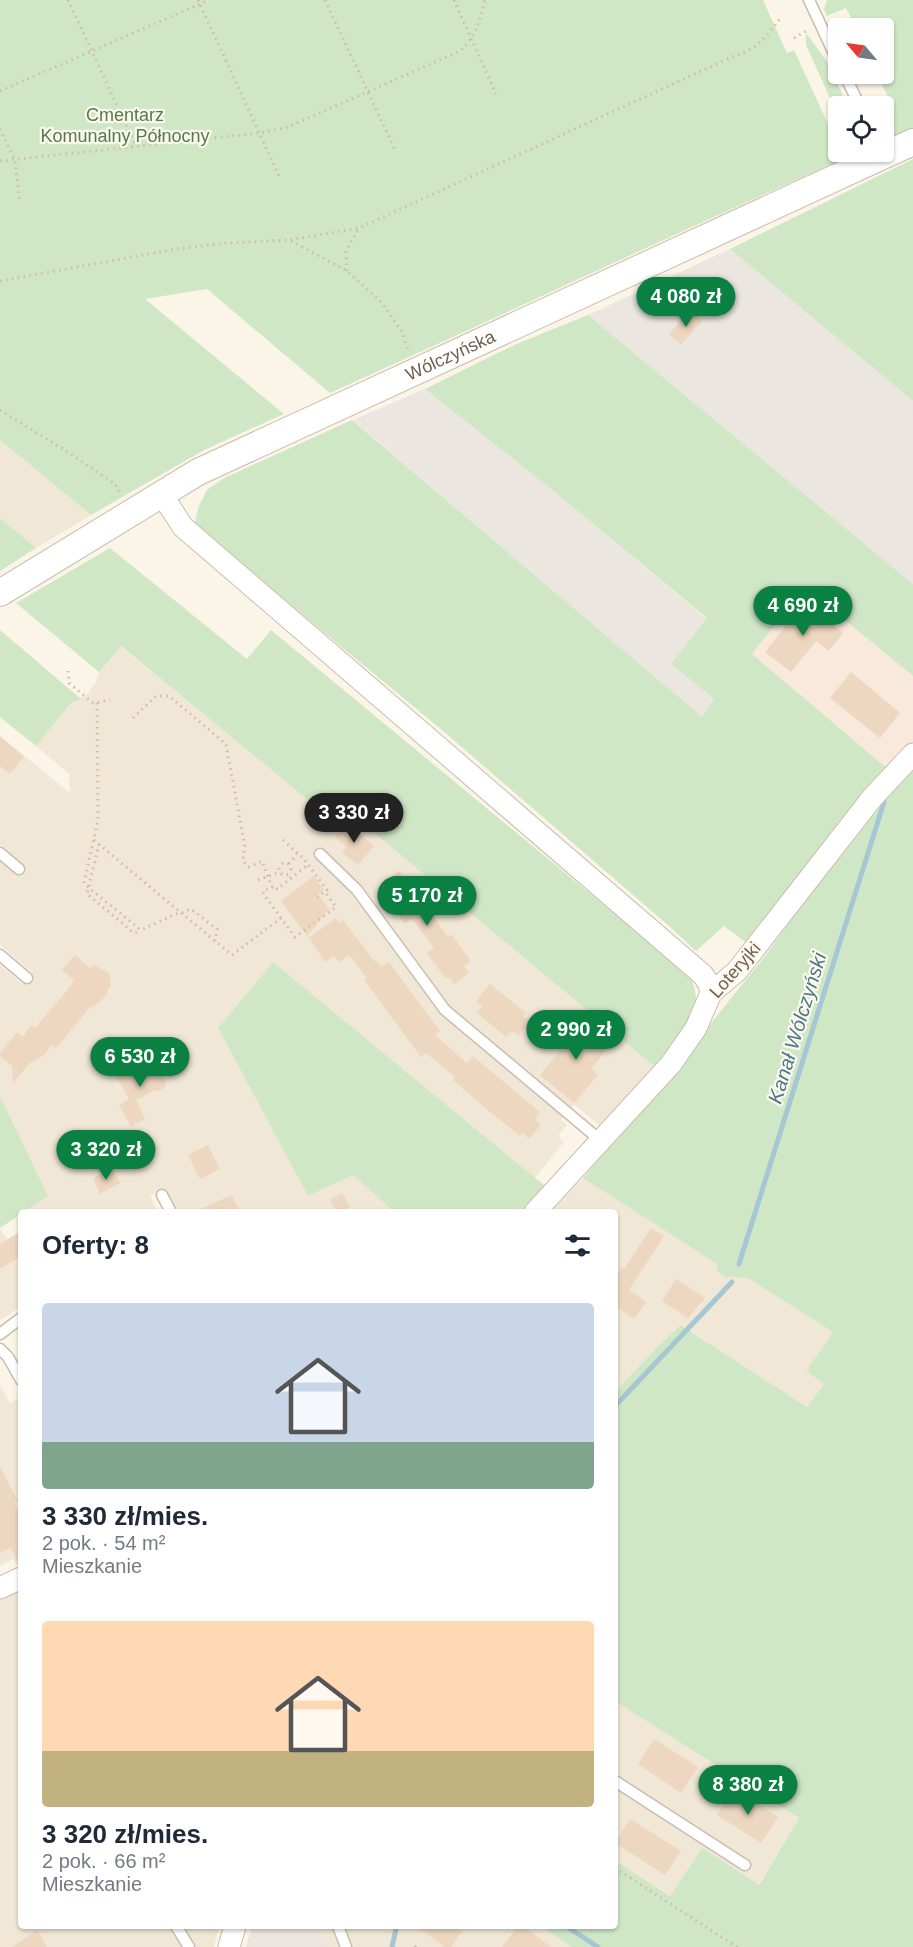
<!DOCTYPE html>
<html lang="pl">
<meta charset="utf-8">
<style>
:root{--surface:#fff;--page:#f6f6f7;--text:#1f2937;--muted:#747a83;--accent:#0b8043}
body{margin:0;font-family:Arial,sans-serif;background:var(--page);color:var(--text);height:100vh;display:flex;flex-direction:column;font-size:22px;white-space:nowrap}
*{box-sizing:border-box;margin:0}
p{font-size:20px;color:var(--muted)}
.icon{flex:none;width:33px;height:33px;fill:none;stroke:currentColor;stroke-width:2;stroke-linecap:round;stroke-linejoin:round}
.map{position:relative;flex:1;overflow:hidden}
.details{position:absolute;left:18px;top:1209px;width:600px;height:720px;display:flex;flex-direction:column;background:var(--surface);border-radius:6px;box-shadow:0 2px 4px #0004}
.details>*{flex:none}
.needle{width:39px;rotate:299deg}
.fabs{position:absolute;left:828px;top:18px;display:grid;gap:12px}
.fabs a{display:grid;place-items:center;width:66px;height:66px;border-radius:6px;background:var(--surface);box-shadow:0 2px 4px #0004;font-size:30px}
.price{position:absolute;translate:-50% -51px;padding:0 14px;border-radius:21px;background:var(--accent);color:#fff;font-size:20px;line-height:39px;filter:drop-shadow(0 2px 3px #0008)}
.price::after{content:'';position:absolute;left:50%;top:36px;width:18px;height:14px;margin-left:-9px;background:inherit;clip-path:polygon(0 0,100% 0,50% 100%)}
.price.selected{background:#222;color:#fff}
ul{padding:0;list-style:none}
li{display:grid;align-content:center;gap:12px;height:318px;padding:0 24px}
li span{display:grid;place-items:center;height:186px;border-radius:6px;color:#555}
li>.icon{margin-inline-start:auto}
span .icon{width:108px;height:108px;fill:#fffc;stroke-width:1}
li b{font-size:26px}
h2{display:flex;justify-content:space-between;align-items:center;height:72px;padding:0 24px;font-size:26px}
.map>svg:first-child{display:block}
.residential{fill:#f1e7d6}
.commercial{fill:#f9e8dc}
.industrial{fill:#ebe6e0}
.green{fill:#d0e7c6}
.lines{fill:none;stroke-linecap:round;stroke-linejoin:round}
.stream{stroke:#a4c7d3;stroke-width:5}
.building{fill:#edd7c1}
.service-casing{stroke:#cbbdae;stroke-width:13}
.minor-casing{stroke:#cbbdae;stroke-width:23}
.tertiary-casing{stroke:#cbbdae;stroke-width:28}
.path{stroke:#d2bba4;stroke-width:3;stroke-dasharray:1.5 4.5;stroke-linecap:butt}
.service{stroke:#fff;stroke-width:10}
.minor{stroke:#fff;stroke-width:21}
.tertiary{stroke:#fff;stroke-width:26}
.labels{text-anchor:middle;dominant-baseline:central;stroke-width:4.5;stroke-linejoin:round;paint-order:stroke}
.park-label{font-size:18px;fill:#547b4a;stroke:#fdf8ed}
.street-label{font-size:18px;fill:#715e4e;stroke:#fdf8ed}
.water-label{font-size:20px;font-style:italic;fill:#4c788a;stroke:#fdf8ed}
</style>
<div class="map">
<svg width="913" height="1947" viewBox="0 0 913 1947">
<rect width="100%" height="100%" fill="#faf5e7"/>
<g class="residential">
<path d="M 0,440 L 91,515 L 36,548 L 0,518 Z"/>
<path d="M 120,646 L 336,822 L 347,810 L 654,1066 L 601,1126 L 574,1105 L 561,1120 L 567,1125 L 558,1136 L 564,1142 L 535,1178 L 273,962 L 218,1028 L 308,1196 L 353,1175 L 394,1212 L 177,1212 L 164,1188 L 150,1196 L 158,1212 L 24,1212 L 48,1196 L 0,1096 L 0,965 L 22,984 L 32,972 L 0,945 L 0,861 L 18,876 L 25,866 L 0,845 L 0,736 L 70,793 L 69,774 L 36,746 L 71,703 L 85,696 L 97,681 L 99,672 Z"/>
<path d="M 583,1178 L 717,1264 L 717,1271 L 725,1277 L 748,1278 L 833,1332 L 806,1371 L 824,1384 L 807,1407 L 682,1325 L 659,1345 L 615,1392 L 615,1212 L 550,1212 Z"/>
<path d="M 0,1228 L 21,1261 L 21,1307 L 0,1320 Z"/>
<path d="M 0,1385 L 10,1403 L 21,1397 L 20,1566 L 16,1564 L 13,1559 L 0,1566 Z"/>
<path d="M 21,1589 L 21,1926 L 219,1926 L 214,1947 L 0,1947 L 0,1599 Z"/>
<path d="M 615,1701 L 799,1818 L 758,1885 L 702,1848 L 671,1896 L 615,1860 Z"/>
<path d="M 314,1926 L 540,1926 L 572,1947 L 326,1947 Z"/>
</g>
<path class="commercial" d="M 805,587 L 913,676 L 913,745 L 889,770 L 752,654 Z"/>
<g class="industrial">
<path d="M 730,249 L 913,401 L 913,584 L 588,315 Z"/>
<path d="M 425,389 L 546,485 L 707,619 L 671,664 L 714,699 L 702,718 L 353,420 Z"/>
<path d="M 252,1926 L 314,1926 L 326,1947 L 246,1947 Z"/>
</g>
<g class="green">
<path d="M 0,0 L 763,0 L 787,53 L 794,50 L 838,146 L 838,152 L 841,152 L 844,159 C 672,234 502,316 330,393 L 207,289 L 145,299 L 284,414 L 204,450 L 91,515 L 0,440 Z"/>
<path d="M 827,0 L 913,0 L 913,131 C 902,136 894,139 884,132 L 884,106 L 880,106 L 890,101 L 877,74 L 884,74 L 884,28 L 856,28 L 846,8 L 827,16 L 824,9 Z"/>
<path d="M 806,33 L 826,60 L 848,106 L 838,106 L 838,116 L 806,45 Z"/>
<path d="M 913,159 L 913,401 L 730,249 Z"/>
<path d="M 588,315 L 913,584 L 913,676 L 805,587 L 752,654 L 889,770 L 748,944 L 724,926 L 696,951 L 669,926 L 442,730 L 211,539 L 193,529 L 199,506 L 207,490 L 224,478 L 352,420 L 702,717 L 714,699 L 671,664 L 707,618 L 546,485 L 425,389 L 514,345 Z"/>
<path d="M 0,518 L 36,548 L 0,571 Z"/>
<path d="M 110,548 L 247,659 L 271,630 L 691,977 C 694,987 698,998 695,1009 C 691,1027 666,1051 654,1066 L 347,810 L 336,823 L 121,646 L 99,672 L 16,603 Z"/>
<path d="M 0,630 L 81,699 L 71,703 L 36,746 L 0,717 Z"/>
<path d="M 913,766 L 913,1947 L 572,1947 L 540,1926 L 615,1926 L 615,1860 L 670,1896 L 702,1848 L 759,1885 L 799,1818 L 615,1701 L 615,1392 L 659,1345 L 681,1325 L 807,1407 L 824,1384 L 806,1371 L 833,1332 L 748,1278 L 725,1277 L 717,1271 L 717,1264 L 583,1178 L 633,1120 L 765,956 L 809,895 Z"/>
<path d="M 273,962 L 545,1186 L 521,1212 L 394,1212 L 353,1175 L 308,1196 L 218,1028 Z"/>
<path d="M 0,1096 L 48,1196 L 24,1212 L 21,1212 L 21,1214 L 0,1228 Z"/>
</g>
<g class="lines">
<g class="stream">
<path d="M 739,1264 L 884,802"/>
<path d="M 615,1406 L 732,1282"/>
<path d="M 566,1926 L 598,1947"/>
<path d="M 392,1947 L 396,1929"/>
</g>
</g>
<g class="building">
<path d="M 690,310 L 702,321 L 681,345 L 669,334 Z"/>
<path d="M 805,602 L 843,633 L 829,651 L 816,641 L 791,672 L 765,652 Z"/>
<path d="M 851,672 L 900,713 L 880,738 L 830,698 Z"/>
<path d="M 0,736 L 24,757 L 10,774 L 0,766 Z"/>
<path d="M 346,823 L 374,846 L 358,865 L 342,852 L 347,847 L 335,837 Z"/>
<path d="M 399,871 L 404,877 L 407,875 L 430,905 L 427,908 L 442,929 L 448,937 L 451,934 L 471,961 L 464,966 L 469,973 L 454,984 L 449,977 L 446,979 L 427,953 L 434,948 L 412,919 L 405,924 L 382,893 L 390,888 L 385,882 Z"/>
<path d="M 314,876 L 324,890 L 318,894 L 329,909 L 307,936 L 281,901 Z"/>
<path d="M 336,918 L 339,923 L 343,920 L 375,962 L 376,960 L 381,967 L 389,962 L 440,1031 L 435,1035 L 467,1063 L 473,1056 L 540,1112 L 535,1119 L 541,1125 L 529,1139 L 523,1133 L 520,1136 L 489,1111 L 453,1080 L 455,1077 L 426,1053 L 421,1057 L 364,980 L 367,978 L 349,955 L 339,962 L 334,956 L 325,962 L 309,938 Z"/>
<path d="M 75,955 L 91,969 L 94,965 L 109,973 L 111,986 L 107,991 L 107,995 L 92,1008 L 91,1006 L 56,1048 L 52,1045 L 44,1055 L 30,1063 L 13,1083 L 12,1066 L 0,1056 L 0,1053 L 17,1032 L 23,1037 L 31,1025 L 35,1028 L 69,988 L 74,980 L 62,970 Z"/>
<path d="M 490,984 L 526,1013 L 523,1016 L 530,1022 L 518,1036 L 512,1030 L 506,1037 L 477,1013 L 482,1006 L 476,1001 Z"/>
<path d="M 584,1021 L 611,1044 L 591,1069 L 598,1075 L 574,1103 L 540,1075 L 565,1045 L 556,1038 L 567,1024 L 576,1031 Z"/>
<path d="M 153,1057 L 166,1082 L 164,1088 L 158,1091 L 156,1090 L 136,1100 L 145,1119 L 131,1127 L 119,1105 L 129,1099 L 116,1076 Z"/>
<path d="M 208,1145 L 220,1169 L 200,1179 L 188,1155 Z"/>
<path d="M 112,1168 L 120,1183 L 100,1194 L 93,1178 Z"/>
<path d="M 342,1193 L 350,1207 L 341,1212 L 337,1212 L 330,1200 Z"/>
<path d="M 232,1195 L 240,1212 L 194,1212 Z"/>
<path d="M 651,1228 L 664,1236 L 629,1290 L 646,1302 L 634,1319 L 618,1308 L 615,1312 L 615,1278 L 622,1268 L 624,1269 Z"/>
<path d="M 21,1231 L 21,1256 L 0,1269 L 0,1244 Z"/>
<path d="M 676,1279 L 705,1298 L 688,1318 L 662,1301 Z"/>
<path d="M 0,1467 L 18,1501 L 14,1503 L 21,1517 L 21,1565 L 10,1548 L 0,1553 Z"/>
<path d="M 654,1739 L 698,1767 L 681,1793 L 638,1764 Z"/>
<path d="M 734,1789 L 778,1817 L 761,1843 L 717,1815 Z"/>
<path d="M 630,1819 L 681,1851 L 665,1875 L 615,1843 Z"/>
<path d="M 416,1926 L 454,1926 L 462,1932 L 451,1947 L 445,1947 Z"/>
<path d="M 518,1926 L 523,1926 L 551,1947 L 502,1947 Z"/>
<path d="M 37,1930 L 47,1947 L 12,1947 Z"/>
</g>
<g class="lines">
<defs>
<g id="service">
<path d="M 809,0 L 838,62"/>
<path d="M 844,74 L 860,106"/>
<path d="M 0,853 L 19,869"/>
<path d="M 320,854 L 357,890 L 445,1010 L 600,1140"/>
<path d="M 0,955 L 27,978"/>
<path d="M 162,1195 L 171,1212"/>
<path d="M 0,1334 L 21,1318"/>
<path d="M 0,1349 L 8,1357 L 21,1380"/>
<path d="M 615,1781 L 745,1865"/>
<path d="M 176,1926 L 189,1947"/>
<path d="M 338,1926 L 346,1947"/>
</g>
<g id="minor">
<path d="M 162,495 L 183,527 L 703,975 L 709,984 L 711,993"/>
<path d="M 535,1212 L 671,1064 L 696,1028 L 711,993 L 737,971 L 872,798 L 913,754"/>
<path d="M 0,1588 L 21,1578"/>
<path d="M 229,1947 L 235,1926"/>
</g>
<g id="tertiary">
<path id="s1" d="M 0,593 L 198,472 L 913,142"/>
</g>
</defs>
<use href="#service" class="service-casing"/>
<use href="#minor" class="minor-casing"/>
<use href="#tertiary" class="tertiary-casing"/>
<g class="path">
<path d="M 68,0 L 136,146"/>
<path d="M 198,0 L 280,178"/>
<path d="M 325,0 L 396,152"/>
<path d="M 454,0 L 496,94"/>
<path d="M 794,38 L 808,30"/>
<path d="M 0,91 L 209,0"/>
<path d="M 0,129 L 15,160 L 20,203"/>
<path d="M 0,161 L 260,133 L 288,127 L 460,51 C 477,35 479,22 485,0"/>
<path d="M 291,241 L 347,271 L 382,303 L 402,332 L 409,352"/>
<path d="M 347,271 L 346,251 L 359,228"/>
<path d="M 0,281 L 176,249 L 226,243 L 289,240 L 359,228 L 734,56 C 759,49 767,35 782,16"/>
<path d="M 0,410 L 63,449 L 115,484 L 121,494"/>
<path d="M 68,671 L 69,683 L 93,703 L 110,700"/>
<path d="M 97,703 L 98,820 L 84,883 L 89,888 L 141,930 L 180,912 L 232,955 L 281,918 L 295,937 L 336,907 L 325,892"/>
<path d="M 133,718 L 156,696 L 169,696 L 226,744 L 245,847 L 243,861 L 249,867 L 262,861 L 272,887"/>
<path d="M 94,840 L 180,912"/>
<path d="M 283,840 L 304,859 L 327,890 L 317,897"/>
<path d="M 99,844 L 87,894 L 134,933 L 140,931"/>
<circle cx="285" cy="869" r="6"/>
<path d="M 289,864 L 297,854"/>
<path d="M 258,880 L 280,872"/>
<path d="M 182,913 L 191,909 L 217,929 L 215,941"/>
<path d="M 281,918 L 265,896 L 263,891 L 275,886 L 277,889 L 308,865"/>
<path d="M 615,1868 L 737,1947"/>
<path d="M 415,1947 L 416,1945 L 419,1947"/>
</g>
<use href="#service" class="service"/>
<use href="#minor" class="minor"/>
<use href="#tertiary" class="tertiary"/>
</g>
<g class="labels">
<g class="park-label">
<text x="125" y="115">Cmentarz<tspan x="125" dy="21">Komunalny Północny</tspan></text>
</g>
<g class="street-label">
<text stroke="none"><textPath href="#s1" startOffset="510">Wólczyńska</textPath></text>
<text transform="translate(735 970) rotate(-49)">Loteryjki</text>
</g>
<g class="water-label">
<text transform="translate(797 1028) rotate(-73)">Kanał Wólczyński</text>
</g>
</g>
</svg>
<div class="fabs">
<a><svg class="needle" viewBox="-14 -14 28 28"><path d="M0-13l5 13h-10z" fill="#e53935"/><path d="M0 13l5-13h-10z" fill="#747a83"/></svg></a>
<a><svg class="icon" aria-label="locate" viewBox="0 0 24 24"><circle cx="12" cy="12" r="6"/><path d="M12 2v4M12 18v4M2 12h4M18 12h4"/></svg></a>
</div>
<b class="price" style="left:686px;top:328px">4 080 zł</b>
<b class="price" style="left:803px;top:637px">4 690 zł</b>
<b class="price selected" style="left:354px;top:844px">3 330 zł</b>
<b class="price" style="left:427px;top:927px">5 170 zł</b>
<b class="price" style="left:576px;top:1061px">2 990 zł</b>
<b class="price" style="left:140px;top:1088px">6 530 zł</b>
<b class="price" style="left:106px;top:1181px">3 320 zł</b>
<b class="price" style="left:748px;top:1816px">8 380 zł</b>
<section class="details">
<h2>Oferty: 8<svg class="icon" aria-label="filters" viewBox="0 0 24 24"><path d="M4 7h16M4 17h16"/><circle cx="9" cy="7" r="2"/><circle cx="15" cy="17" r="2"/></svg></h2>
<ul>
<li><span style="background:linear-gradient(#c9d6e8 75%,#7fa58c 0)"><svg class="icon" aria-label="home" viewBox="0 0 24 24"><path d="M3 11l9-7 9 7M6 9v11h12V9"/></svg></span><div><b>3 330 zł/mies.</b><p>2 pok. · 54 m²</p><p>Mieszkanie</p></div></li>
<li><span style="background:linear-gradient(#ffd9b3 70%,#c2b280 0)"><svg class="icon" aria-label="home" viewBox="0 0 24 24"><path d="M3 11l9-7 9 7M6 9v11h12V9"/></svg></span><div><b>3 320 zł/mies.</b><p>2 pok. · 66 m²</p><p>Mieszkanie</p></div></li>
</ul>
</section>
</div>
